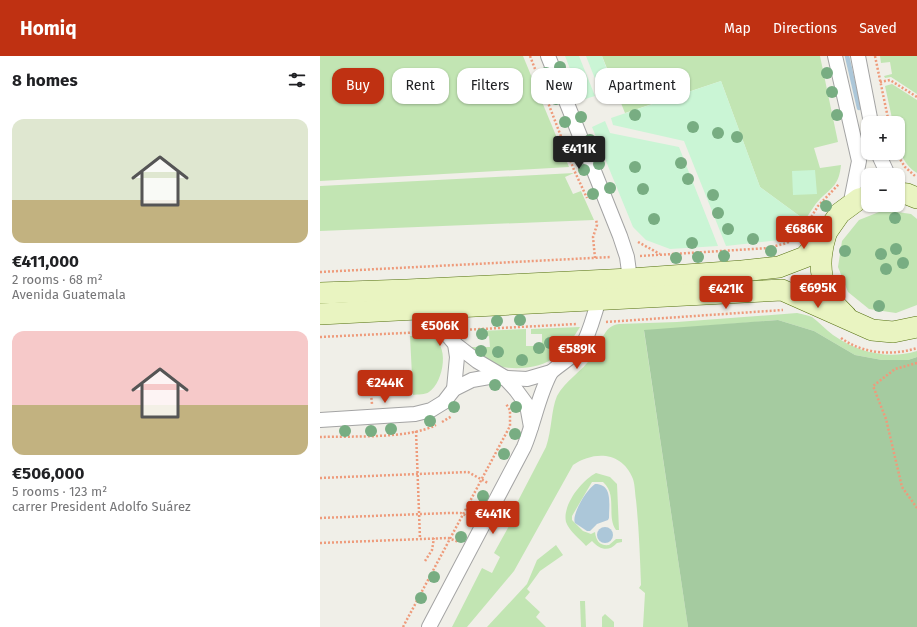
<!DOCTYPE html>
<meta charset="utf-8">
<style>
:root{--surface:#fff;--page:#f2f2f2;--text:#202124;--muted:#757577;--accent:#bf3112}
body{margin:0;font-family:"Fira Sans",sans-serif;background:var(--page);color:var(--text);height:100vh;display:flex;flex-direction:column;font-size:15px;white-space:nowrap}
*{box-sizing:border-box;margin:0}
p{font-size:13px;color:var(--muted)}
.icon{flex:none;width:22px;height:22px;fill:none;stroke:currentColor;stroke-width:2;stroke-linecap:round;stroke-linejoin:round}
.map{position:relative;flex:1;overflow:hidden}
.drawer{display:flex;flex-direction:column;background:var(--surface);width:320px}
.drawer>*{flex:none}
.hud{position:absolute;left:12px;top:12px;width:380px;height:36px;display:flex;gap:8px}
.fabs{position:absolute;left:541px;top:60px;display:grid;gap:8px}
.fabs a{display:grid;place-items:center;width:44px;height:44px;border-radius:8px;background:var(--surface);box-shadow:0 1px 3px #0004;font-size:20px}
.price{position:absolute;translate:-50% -34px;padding:0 9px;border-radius:4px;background:var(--accent);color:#fff;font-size:13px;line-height:26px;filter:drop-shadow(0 1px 2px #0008)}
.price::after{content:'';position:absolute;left:50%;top:24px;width:12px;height:9px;margin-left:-6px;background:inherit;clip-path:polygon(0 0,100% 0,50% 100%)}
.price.current{background:#222;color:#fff}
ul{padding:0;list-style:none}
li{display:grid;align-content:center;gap:8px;height:212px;padding:0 12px}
li span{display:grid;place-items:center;height:124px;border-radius:12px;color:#555}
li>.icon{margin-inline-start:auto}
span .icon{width:72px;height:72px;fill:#fffc;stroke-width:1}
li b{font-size:17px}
h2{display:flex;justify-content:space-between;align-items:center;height:48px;padding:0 12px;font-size:17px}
.chip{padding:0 14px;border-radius:12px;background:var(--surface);box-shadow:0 1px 3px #0004;font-size:14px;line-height:36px}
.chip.current{background:var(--accent);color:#fff}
header{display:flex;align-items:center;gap:24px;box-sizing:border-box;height:56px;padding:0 20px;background:var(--accent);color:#fff}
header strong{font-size:19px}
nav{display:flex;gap:22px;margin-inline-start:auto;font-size:14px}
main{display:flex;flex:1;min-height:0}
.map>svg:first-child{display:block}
.grass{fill:#c2e5b3}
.forest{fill:#a5cba0}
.park{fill:#caf5d5}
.water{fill:#acc7d9}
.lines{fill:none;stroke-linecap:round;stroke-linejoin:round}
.stream{stroke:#acc7d9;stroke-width:4.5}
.minor-casing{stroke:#a4a4a4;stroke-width:16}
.secondary-casing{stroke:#54700f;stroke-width:22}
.path{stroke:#ee9b7b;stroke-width:2.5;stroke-dasharray:2 2;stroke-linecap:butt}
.minor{stroke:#fff;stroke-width:14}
.secondary{stroke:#e9f4c1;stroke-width:21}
.tree{fill:#78ad82}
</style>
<header>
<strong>Homiq</strong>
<nav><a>Map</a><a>Directions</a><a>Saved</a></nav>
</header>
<main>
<section class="drawer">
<h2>8 homes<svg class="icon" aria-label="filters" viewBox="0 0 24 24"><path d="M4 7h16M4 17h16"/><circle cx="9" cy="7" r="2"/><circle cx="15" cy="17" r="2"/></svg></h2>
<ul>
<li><span style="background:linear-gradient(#dfe7d0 65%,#c2b280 0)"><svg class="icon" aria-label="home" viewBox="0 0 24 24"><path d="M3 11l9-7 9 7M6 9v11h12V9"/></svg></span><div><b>€411,000</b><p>2 rooms · 68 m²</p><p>Avenida Guatemala</p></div></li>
<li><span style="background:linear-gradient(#f6c9c9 60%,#c2b280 0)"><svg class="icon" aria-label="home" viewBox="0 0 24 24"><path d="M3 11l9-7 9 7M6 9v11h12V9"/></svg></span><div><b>€506,000</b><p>5 rooms · 123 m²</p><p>carrer President Adolfo Suárez</p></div></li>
</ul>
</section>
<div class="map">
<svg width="597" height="571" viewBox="0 0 597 571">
<rect width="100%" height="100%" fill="#f0efe8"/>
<g class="grass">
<path d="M 0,0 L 203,0 L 249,111 L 0,125 Z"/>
<path d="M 282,0 L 500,0 L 518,86 L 494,92 L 500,112 L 521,109 C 519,128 513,131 500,143 C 494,149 490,157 485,164 L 440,131 L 401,25 L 305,57 Z"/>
<path d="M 560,0 L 597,0 L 597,38 L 571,21 L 565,22 L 564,20 L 572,18 L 570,6 L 561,7 Z"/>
<path d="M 572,28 L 597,44 L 597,117 C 578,105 578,86 578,67 L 573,67 L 565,30 Z"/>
<path d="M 254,117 L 245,121 L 253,138 L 261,135 L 274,164 L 0,175 L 0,130 Z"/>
<path d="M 564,154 L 591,158 L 597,163 L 597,249 L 576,257 L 549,253 L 528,236 L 518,211 L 522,185 L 539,164 Z"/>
<path d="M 477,257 C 481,258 488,259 492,261 C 499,266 506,274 513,279 C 537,296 568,304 597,295 L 597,301 L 588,304 L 562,304 L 535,299 L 494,275 L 458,264 L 324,275 L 368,571 L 323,571 L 325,537 L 319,532 L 321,529 C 320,501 319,472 316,444 C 315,438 315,429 313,423 C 302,395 274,395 253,409 L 194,515 L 147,571 L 132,571 L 162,512 L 172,517 L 180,501 L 174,497 L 189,470 L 186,468 L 226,391 C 232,374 231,354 237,340 C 245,325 262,315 272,301 C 282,289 282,270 299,268 L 357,266 Z"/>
<path d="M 260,271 C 253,282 247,292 237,300 C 220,314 186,316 168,306 C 162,302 156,296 151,291 L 170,291 L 169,280 L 158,281 L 158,275 L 206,273 L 206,290 L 222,290 L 222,278 L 211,278 L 211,273 Z"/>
<path d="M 90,280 C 96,280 104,279 109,280 C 131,286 124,326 109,336 C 105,339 98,338 93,339 Z"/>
<path d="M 276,417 L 290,421 L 297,428 L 299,474 L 296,474 C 286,460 298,439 283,426 L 272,426 L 252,460 L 252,464 L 263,475 L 271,478 L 275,476 C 276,485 280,490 289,489 L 296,483 L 302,483 L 302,486 L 297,487 C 289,496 280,494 272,485 L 266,490 C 260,483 249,475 246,466 C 242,449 262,424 276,417 Z"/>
<path d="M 236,489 L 243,499 L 220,515 L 207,533 L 210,536 L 205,542 L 220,556 L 216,561 L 226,571 L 167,571 L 207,528 L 217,504 Z"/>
<path d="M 260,545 L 265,545 L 266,571 L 261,571 Z"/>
<path d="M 285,558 L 294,566 L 294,571 L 282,571 L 282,561 Z"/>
</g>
<path class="forest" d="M 458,264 L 494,275 L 535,299 L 562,304 L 588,304 L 597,301 L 597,571 L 368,571 L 324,274 Z"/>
<g class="park">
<path d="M 245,0 L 259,0 L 275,40 L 262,44 Z"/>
<path d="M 266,0 L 282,0 L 294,33 L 281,38 Z"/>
<path d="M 401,25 L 440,131 L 485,164 L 478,174 L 468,183 L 406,190 L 364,85 L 293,69 L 291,62 Z"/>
<path d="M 285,65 L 290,77 L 359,91 L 398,190 L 350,193 L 326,184 L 313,171 L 272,71 Z"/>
<path d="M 495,114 L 497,138 L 473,139 L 472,115 Z"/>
</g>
<g class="water">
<path d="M 275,428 C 293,428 289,448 289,462 L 288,464 L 277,468 L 270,475 L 267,475 L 255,467 C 251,459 267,433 275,428 Z"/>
<circle cx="285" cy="479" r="8"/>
</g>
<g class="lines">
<path class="stream" d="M 527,0 L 539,52"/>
<defs>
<g id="minor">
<path d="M 228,0 L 300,180 L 307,201 L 310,223"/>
<path d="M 515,0 L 539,105 L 530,150"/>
<path d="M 538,0 L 551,67"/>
<path d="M 558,97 L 568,119"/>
<path d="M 107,251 L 117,267 L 135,288 L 137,301 L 134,333"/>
<path d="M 135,288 L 157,305 L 184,321 L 196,334 L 207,349 L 211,371"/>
<path d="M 0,364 L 95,358 L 111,354 L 124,346 L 134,333 L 152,324 L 169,321 L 207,323 L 231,316"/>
<path d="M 109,571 L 204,391 C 214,367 218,341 230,318 C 233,312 254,301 262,290 C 270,277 274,258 279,244"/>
</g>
<g id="secondary">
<path d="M 578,137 L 587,138 L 597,142"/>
<path d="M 506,178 C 496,210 500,237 526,260"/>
<path d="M 0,237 L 87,234 L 310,223 L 422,215 L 459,211 L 485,201 L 506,177 L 520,157 L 539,143 L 548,141"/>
<path d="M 0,258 L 462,234 L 552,274 L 573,276 L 597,271"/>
</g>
</defs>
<use href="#minor" class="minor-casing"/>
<use href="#secondary" class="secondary-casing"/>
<g class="path">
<path d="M 210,0 L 254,114 L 267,142"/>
<path d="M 555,0 L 569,67"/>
<path d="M 560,26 L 570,24 L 597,41"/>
<path d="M 576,97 L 585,111 L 595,120"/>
<path d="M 485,171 L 498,150 L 519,128"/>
<path d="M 318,186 L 340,198"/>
<path d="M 320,200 L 448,192 L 467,187 L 480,178"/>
<path d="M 275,202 L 273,181 L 277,169 L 276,163"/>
<path d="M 0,216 L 291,201"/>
<path d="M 286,266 L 463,254"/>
<path d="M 142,274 L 257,268"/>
<path d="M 0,281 L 105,276"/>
<path d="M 521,282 C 543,298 572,300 597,292"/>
<path d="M 597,307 L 575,313 L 553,330 L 566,363 L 582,431 L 597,452"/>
<path d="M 51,338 L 52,348"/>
<path d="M 122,366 L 132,360"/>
<path d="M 96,375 L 100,483"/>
<path d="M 0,381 C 32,380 89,383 116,369"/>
<path d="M 0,422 L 148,416 L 168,427"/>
<path d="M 0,462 L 128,457 L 141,457 L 151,462"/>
<path d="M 0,487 L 128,482 L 139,486"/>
<path d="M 105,505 L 112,494 L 114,482"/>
<path d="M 83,571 L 190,370 L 190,354 L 186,348"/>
</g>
<use href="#minor" class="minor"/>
<use href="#secondary" class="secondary"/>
</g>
<g class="tree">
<circle cx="240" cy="11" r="6"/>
<circle cx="226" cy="17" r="6"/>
<circle cx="507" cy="17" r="6"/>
<circle cx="253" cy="36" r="6"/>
<circle cx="512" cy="36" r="6"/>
<circle cx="236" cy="43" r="6"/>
<circle cx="315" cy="59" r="6"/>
<circle cx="517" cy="59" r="6"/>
<circle cx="261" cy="61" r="6"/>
<circle cx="245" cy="66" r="6"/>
<circle cx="373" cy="71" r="6"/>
<circle cx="398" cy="77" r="6"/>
<circle cx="417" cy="81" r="6"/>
<circle cx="270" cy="84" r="6"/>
<circle cx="253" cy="89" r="6"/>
<circle cx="361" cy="107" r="6"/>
<circle cx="279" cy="108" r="6"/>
<circle cx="315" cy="111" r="6"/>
<circle cx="264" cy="114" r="6"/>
<circle cx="368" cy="123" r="6"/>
<circle cx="290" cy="132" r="6"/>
<circle cx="323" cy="133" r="6"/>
<circle cx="273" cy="138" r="6"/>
<circle cx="393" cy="139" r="6"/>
<circle cx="506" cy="150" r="6"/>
<circle cx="398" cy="157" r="6"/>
<circle cx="575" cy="162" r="6"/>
<circle cx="334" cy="163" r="6"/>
<circle cx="408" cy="173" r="6"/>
<circle cx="433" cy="183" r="6"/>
<circle cx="372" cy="187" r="6"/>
<circle cx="576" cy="193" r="6"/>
<circle cx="451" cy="195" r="6"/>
<circle cx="525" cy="195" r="6"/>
<circle cx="561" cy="198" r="6"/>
<circle cx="404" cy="200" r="6"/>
<circle cx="378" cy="201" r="6"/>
<circle cx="356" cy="202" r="6"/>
<circle cx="583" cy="207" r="6"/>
<circle cx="566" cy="213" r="6"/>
<circle cx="559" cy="250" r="6"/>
<circle cx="200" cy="264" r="6"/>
<circle cx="177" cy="265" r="6"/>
<circle cx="162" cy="278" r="6"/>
<circle cx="230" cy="287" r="6"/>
<circle cx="219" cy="292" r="6"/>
<circle cx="161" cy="295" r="6"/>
<circle cx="178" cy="296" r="6"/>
<circle cx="202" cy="304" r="6"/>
<circle cx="175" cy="329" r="6"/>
<circle cx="134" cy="351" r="6"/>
<circle cx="196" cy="351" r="6"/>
<circle cx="110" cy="365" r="6"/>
<circle cx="71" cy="373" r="6"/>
<circle cx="25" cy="375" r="6"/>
<circle cx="51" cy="375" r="6"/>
<circle cx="195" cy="378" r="6"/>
<circle cx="184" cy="398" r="6"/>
<circle cx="163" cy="440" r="6"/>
<circle cx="153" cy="460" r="6"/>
<circle cx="141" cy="481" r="6"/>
<circle cx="114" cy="521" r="6"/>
<circle cx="101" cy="542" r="6"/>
</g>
</svg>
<div class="fabs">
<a>+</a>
<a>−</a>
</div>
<b class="price current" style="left:259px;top:114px">€411K</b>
<b class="price" style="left:484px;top:194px">€686K</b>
<b class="price" style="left:498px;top:253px">€695K</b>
<b class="price" style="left:406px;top:254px">€421K</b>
<b class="price" style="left:120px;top:291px">€506K</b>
<b class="price" style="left:257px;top:314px">€589K</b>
<b class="price" style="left:65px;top:348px">€244K</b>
<b class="price" style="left:173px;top:479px">€441K</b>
<div class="hud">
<a class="chip current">Buy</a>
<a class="chip">Rent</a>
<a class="chip">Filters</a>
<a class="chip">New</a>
<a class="chip">Apartment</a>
</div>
</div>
</main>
